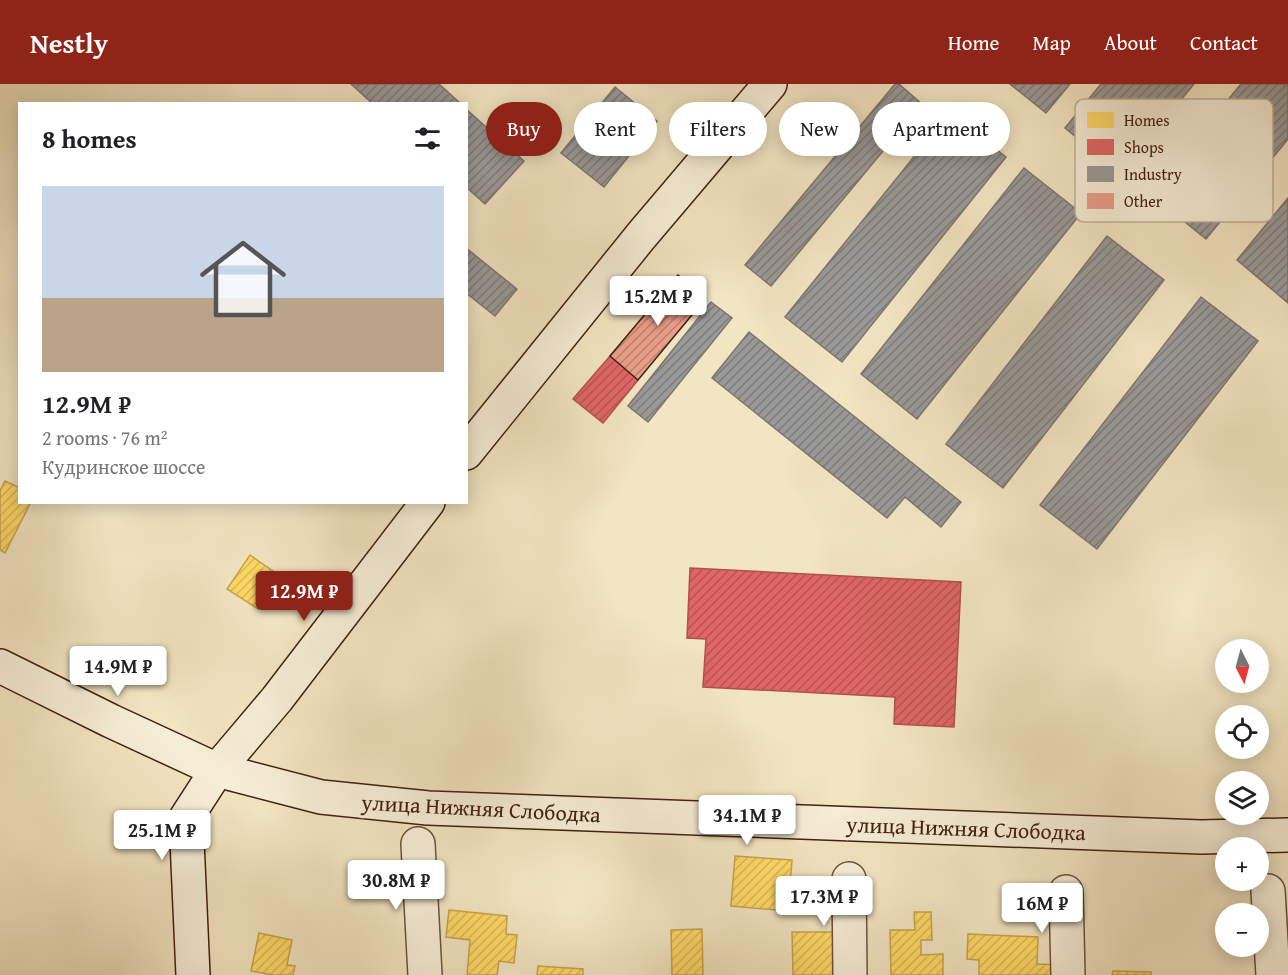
<!DOCTYPE html>
<meta charset="utf-8">
<style>
:root{--surface:#fff;--page:#f6f6f6;--text:#202124;--muted:#757577;--accent:#8f2418}
body{margin:0;font-family:"Gentium Book Plus",serif;background:var(--page);color:var(--text);height:100vh;display:flex;flex-direction:column;font-size:22px;white-space:nowrap}
*{box-sizing:border-box;margin:0}
p{font-size:20px;color:var(--muted)}
.icon{flex:none;width:33px;height:33px;fill:none;stroke:currentColor;stroke-width:2;stroke-linecap:round;stroke-linejoin:round}
.map{position:relative;flex:1;overflow:hidden}
.details{position:absolute;left:18px;top:18px;width:450px;height:402px;display:flex;flex-direction:column;background:var(--surface);border-radius:0px;box-shadow:0 3px 15px #0003}
.details>*{flex:none}
.guide{position:absolute;left:486px;top:18px;width:570px;height:54px;display:flex;gap:12px}
.needle{width:39px;rotate:174deg}
.buttons{position:absolute;left:1215px;top:555px;display:grid;gap:12px}
.buttons a{display:grid;place-items:center;width:54px;height:54px;border-radius:50%;background:var(--surface);box-shadow:0 3px 15px #0003;font-size:30px}
.price{position:absolute;translate:-50% -51px;padding:0 14px;border-radius:6px;background:#fff;color:#222;font-size:20px;line-height:39px;filter:drop-shadow(0 2px 3px #0008)}
.price::after{content:'';position:absolute;left:50%;top:36px;width:18px;height:14px;margin-left:-9px;background:inherit;clip-path:polygon(0 0,100% 0,50% 100%)}
.price.on{background:var(--accent);color:#fff}
ul{padding:0;list-style:none}
li{display:grid;align-content:center;gap:12px;height:318px;padding:0 24px}
li span{display:grid;place-items:center;height:186px;border-radius:0px;color:#555}
li>.icon{margin-inline-start:auto}
span .icon{width:108px;height:108px;fill:#fffc;stroke-width:1}
li b{font-size:26px}
h2{display:flex;justify-content:space-between;align-items:center;height:72px;padding:0 24px;font-size:26px}
.chip{padding:0 21px;border-radius:27px;background:var(--surface);box-shadow:0 3px 15px #0003;font-size:21px;line-height:54px}
.chip.on{background:var(--accent);color:#fff}
header{display:flex;align-items:center;gap:36px;box-sizing:border-box;height:84px;padding:0 30px;background:var(--accent);color:#fff}
header strong{font-size:28px}
nav{display:flex;gap:33px;margin-inline-start:auto;font-size:21px}
.map>svg:first-child{display:block}
.homes{fill:url(#homes-hatch);stroke:#c6a24c;stroke-width:1.5}
.shops{fill:url(#shops-hatch);stroke:#b0514c;stroke-width:1.5}
.industry{fill:url(#industry-hatch);stroke:#7f7570;stroke-width:1.5}
.building{fill:url(#building-hatch);stroke:#41200f;stroke-width:1.5}
.lines{fill:none;stroke-linecap:round;stroke-linejoin:round}
.street-casing{stroke:#6d513c;stroke-width:36}
.secondary-casing{stroke:#41200f;stroke-width:36}
.street{stroke:#f7eed7;stroke-width:33}
.secondary{stroke:#f7eed7;stroke-width:33}
.labels{text-anchor:middle;dominant-baseline:central;stroke-width:6;stroke-linejoin:round;paint-order:stroke}
.street-label{font-size:22px;fill:#41200f;stroke:#f7eed7}
.key{fill:#f7eed7;stroke:#c0b09b;stroke-width:1.5}
.key-label{font-size:16px;fill:#41200f}
</style>
<header>
<strong>Nestly</strong>
<nav><a>Home</a><a>Map</a><a>About</a><a>Contact</a></nav>
</header>
<div class="map">
<svg width="1288" height="891" viewBox="0 0 1288 891">
<defs>
<pattern id="homes-hatch" width="6" height="6" patternUnits="userSpaceOnUse" patternTransform="scale(1.5)"><rect width="6" height="6" fill="#ffd966"/><path d="M-1 1l2-2M0 6l6-6M5 7l2-2" fill="none" stroke="#dcba57"/></pattern>
<pattern id="shops-hatch" width="6" height="6" patternUnits="userSpaceOnUse" patternTransform="scale(1.5)"><rect width="6" height="6" fill="#e06666"/><path d="M-1 1l2-2M0 6l6-6M5 7l2-2" fill="none" stroke="#b75452"/></pattern>
<pattern id="industry-hatch" width="6" height="6" patternUnits="userSpaceOnUse" patternTransform="scale(1.5)"><rect width="6" height="6" fill="#999"/><path d="M-1 1l2-2M0 6l6-6M5 7l2-2" fill="none" stroke="#7e7c7b"/></pattern>
<pattern id="building-hatch" width="6" height="6" patternUnits="userSpaceOnUse" patternTransform="scale(1.5)"><rect width="6" height="6" fill="#e99e89"/><path d="M-1 1l2-2M0 6l6-6M5 7l2-2" fill="none" stroke="#be806e"/></pattern>
</defs>
<rect width="100%" height="100%" fill="#f2e5c2"/>
<filter id="stains"><feTurbulence type="fractalNoise" baseFrequency=".00333" numOctaves="4"/><feColorMatrix values="0 0 0 0 .2 0 0 0 0 .09 0 0 0 0 .02 0 0 0 .5 -.17"/></filter>
<radialGradient id="worn" r=".72"><stop offset=".6" stop-color="#630" stop-opacity="0"/><stop offset="1" stop-color="#630" stop-opacity=".3"/></radialGradient>
<g class="homes">
<path d="M 5,397 L 20,404 L 20,418 L 31,418 L 5,469 L 0,466 L 0,407 Z"/>
<path d="M 250,471 L 280,492 L 258,525 L 227,505 Z"/>
<path d="M 735,772 L 792,776 L 788,827 L 731,822 Z"/>
<path d="M 449,826 L 507,832 L 506,850 L 517,851 L 514,879 L 499,877 L 497,891 L 467,891 L 470,856 L 446,853 Z"/>
<path d="M 914,828 L 931,828 L 932,856 L 921,856 L 921,871 L 943,870 L 943,891 L 891,891 L 890,846 L 915,846 Z"/>
<path d="M 702,845 L 703,891 L 672,891 L 671,846 Z"/>
<path d="M 792,848 L 843,848 L 844,891 L 793,891 Z"/>
<path d="M 259,849 L 292,856 L 287,881 L 295,882 L 293,891 L 273,891 L 251,887 Z"/>
<path d="M 968,850 L 1038,853 L 1037,880 L 1060,881 L 1059,891 L 979,891 L 979,876 L 967,875 Z"/>
<path d="M 538,882 L 583,885 L 583,891 L 537,891 Z"/>
<path d="M 1113,887 L 1151,888 L 1151,891 L 1112,891 Z"/>
</g>
<g class="shops">
<path d="M 610,272 L 638,296 L 603,339 L 573,315 Z"/>
<path d="M 690,484 L 961,498 L 954,643 L 894,640 L 895,613 L 703,603 L 706,555 L 687,554 Z"/>
</g>
<g class="industry">
<path d="M 351,0 L 439,0 L 461,20 L 373,20 Z"/>
<path d="M 895,0 L 899,0 L 922,20 L 771,202 L 745,181 Z"/>
<path d="M 1010,0 L 1070,0 L 1046,29 Z"/>
<path d="M 1101,0 L 1194,0 L 1120,90 L 1065,44 Z"/>
<path d="M 1241,0 L 1288,0 L 1288,55 L 1206,155 L 1150,110 Z"/>
<path d="M 615,3 L 657,37 L 604,103 L 561,69 Z"/>
<path d="M 466,25 L 524,77 L 485,120 L 466,103 Z"/>
<path d="M 950,28 L 1006,73 L 842,278 L 785,233 Z"/>
<path d="M 1024,84 L 1081,129 L 917,335 L 861,290 Z"/>
<path d="M 1288,114 L 1288,219 L 1237,176 Z"/>
<path d="M 1107,152 L 1164,196 L 1003,404 L 946,360 Z"/>
<path d="M 466,164 L 517,205 L 495,232 L 466,209 Z"/>
<path d="M 1201,213 L 1258,257 L 1097,465 L 1040,421 Z"/>
<path d="M 711,218 L 732,234 L 648,338 L 628,322 Z"/>
<path d="M 749,248 L 961,418 L 941,443 L 905,413 L 887,434 L 712,294 Z"/>
</g>
<path class="building" d="M 678,191 L 706,214 L 638,296 L 610,272 Z"/>
<g class="lines">
<defs>
<g id="street">
<path d="M 418,760 L 425,891"/>
<path d="M 849,795 L 850,891"/>
<path d="M 1268,807 L 1273,891"/>
<path d="M 1066,808 L 1068,891"/>
</g>
<g id="secondary">
<path d="M 466,369 L 641,152 L 770,0"/>
<path d="M 0,582 L 111,637 L 217,686 L 321,713 L 428,724 L 1201,753 L 1288,751"/>
<path d="M 193,891 L 186,734 L 217,686 L 277,615 L 428,418"/>
</g>
</defs>
<use href="#street" class="street-casing"/>
<use href="#secondary" class="secondary-casing"/>
<use href="#street" class="street"/>
<use href="#secondary" class="secondary"/>
</g>
<g class="labels">
<g class="street-label">
<text transform="translate(481 724) rotate(3)">улица Нижняя Слободка</text>
<text transform="translate(966 744) rotate(2)">улица Нижняя Слободка</text>
</g>
</g>
<rect x="1075" y="15" width="198" height="123" rx="9" class="key"/>
<rect x="1087" y="28" width="27" height="16" fill="#ffd966"/>
<rect x="1087" y="55" width="27" height="16" fill="#e06666"/>
<rect x="1087" y="82" width="27" height="16" fill="#999"/>
<rect x="1087" y="109" width="27" height="16" fill="#e99e89"/>
<g class="key-label">
<text x="1124" y="42">Homes</text>
<text x="1124" y="69">Shops</text>
<text x="1124" y="96">Industry</text>
<text x="1124" y="123">Other</text>
</g>
<rect width="100%" height="100%" filter="url(#stains)"/>
<rect width="100%" height="100%" fill="url(#worn)"/>
</svg>
<div class="buttons">
<a><svg class="needle" viewBox="-14 -14 28 28"><path d="M0-13l5 13h-10z" fill="#e53935"/><path d="M0 13l5-13h-10z" fill="#757577"/></svg></a>
<a><svg class="icon" aria-label="locate" viewBox="0 0 24 24"><circle cx="12" cy="12" r="6"/><path d="M12 2v4M12 18v4M2 12h4M18 12h4"/></svg></a>
<a><svg class="icon" aria-label="layers" viewBox="0 0 24 24"><path d="M12 4l9 5-9 5-9-5zM3 14l9 5 9-5"/></svg></a>
<a>+</a>
<a>−</a>
</div>
<b class="price" style="left:658px;top:243px">15.2M ₽</b>
<b class="price on" style="left:304px;top:538px">12.9M ₽</b>
<b class="price" style="left:118px;top:613px">14.9M ₽</b>
<b class="price" style="left:747px;top:762px">34.1M ₽</b>
<b class="price" style="left:162px;top:777px">25.1M ₽</b>
<b class="price" style="left:396px;top:827px">30.8M ₽</b>
<b class="price" style="left:824px;top:843px">17.3M ₽</b>
<b class="price" style="left:1042px;top:850px">16M ₽</b>
<div class="guide">
<a class="chip on">Buy</a>
<a class="chip">Rent</a>
<a class="chip">Filters</a>
<a class="chip">New</a>
<a class="chip">Apartment</a>
</div>
<section class="details">
<h2>8 homes<svg class="icon" aria-label="filters" viewBox="0 0 24 24"><path d="M4 7h16M4 17h16"/><circle cx="9" cy="7" r="2"/><circle cx="15" cy="17" r="2"/></svg></h2>
<ul>
<li><span style="background:linear-gradient(#c9d6e8 60%,#b9a48a 0)"><svg class="icon" aria-label="home" viewBox="0 0 24 24"><path d="M3 11l9-7 9 7M6 9v11h12V9"/></svg></span><div><b>12.9M ₽</b><p>2 rooms · 76 m²</p><p>Кудринское шоссе</p></div></li>
</ul>
</section>
</div>
